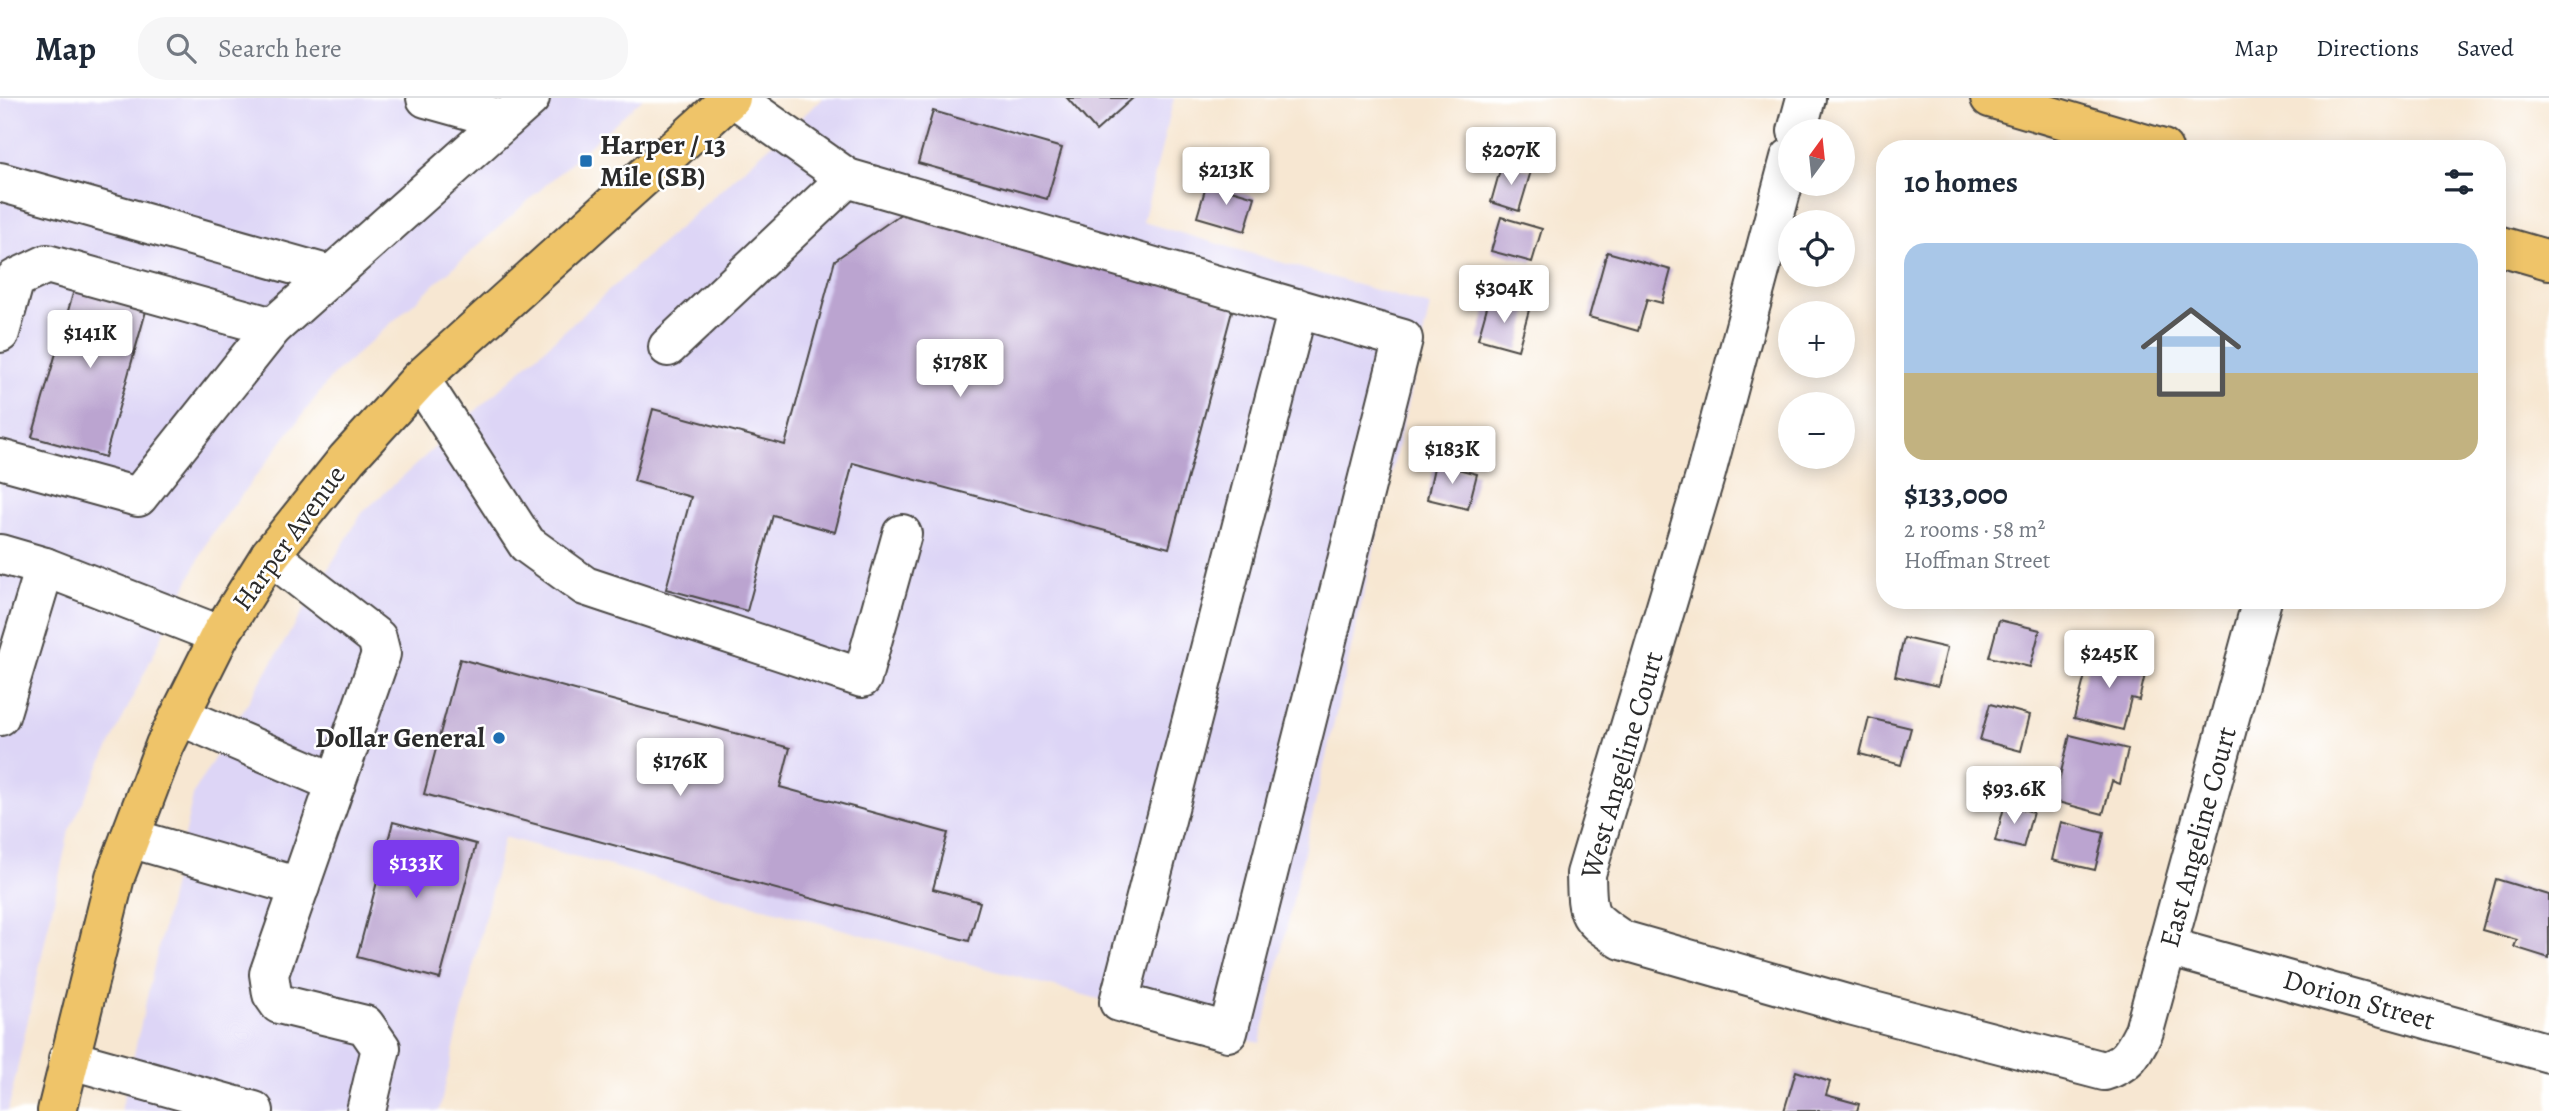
<!DOCTYPE html>
<meta charset="utf-8">
<style>
:root{--surface:#fff;--page:#f6f6f7;--text:#1f2937;--muted:#747a83;--line:#e0e1e3;--accent:#7c3aed}
body{margin:0;font-family:Alegreya,serif;background:var(--page);color:var(--text);height:100vh;display:flex;flex-direction:column;font-size:26px;white-space:nowrap}
*{box-sizing:border-box;margin:0}
p{font-size:23px;color:var(--muted)}
.icon{flex:none;width:38px;height:38px;fill:none;stroke:currentColor;stroke-width:2;stroke-linecap:round;stroke-linejoin:round}
.map{position:relative;flex:1;overflow:hidden}
.sheet{position:absolute;left:1876px;top:42px;width:630px;height:469px;display:flex;flex-direction:column;background:var(--surface);border-radius:28px;box-shadow:0 4px 18px #0003}
.sheet>*{flex:none}
.needle{width:46px;rotate:15deg}
.controls{position:absolute;left:1778px;top:21px;display:grid;gap:14px}
.controls a{display:grid;place-items:center;width:77px;height:77px;border-radius:50%;background:var(--surface);box-shadow:0 4px 18px #0003;font-size:35px}
.price{position:absolute;translate:-50% -60px;padding:0 16px;border-radius:7px;background:#fff;color:#222;font-size:23px;line-height:46px;filter:drop-shadow(0 2px 4px #0008)}
.price::after{content:'';position:absolute;left:50%;top:42px;width:21px;height:16px;margin-left:-10px;background:inherit;clip-path:polygon(0 0,100% 0,50% 100%)}
.price.active{background:var(--accent);color:#fff}
ul{padding:0;list-style:none}
li{display:grid;align-content:center;gap:14px;height:371px;padding:0 28px}
li span{display:grid;place-items:center;height:217px;border-radius:21px;color:#555}
li>.icon{margin-inline-start:auto}
span .icon{width:126px;height:126px;fill:#fffc;stroke-width:1}
li b{font-size:30px}
h2{display:flex;justify-content:space-between;align-items:center;height:84px;padding:0 28px;font-size:30px}
header{display:flex;align-items:center;gap:42px;box-sizing:border-box;height:98px;padding:0 35px;background:var(--surface);border-bottom:2px solid var(--line)}
header strong{font-size:33px}
nav{display:flex;gap:38px;margin-inline-start:auto;font-size:24px}
.search{width:490px;height:63px;background:var(--page);display:flex;align-items:center;gap:18px;box-sizing:border-box;padding:0 24px;border-radius:28px;color:var(--muted);font-size:26px}
.map>svg:first-child{display:block}
.built{fill:#ddd5f6}
.building{fill:#bba4d0}
.lines{fill:none;stroke-linecap:round;stroke-linejoin:round}
.minor-casing{stroke:#4a4744;stroke-width:42}
.major-casing{stroke:#4a4744;stroke-width:42}
.minor{stroke:#fff;stroke-width:38}
.major{stroke:#efc469;stroke-width:38}
.poi-dot{fill:#1f6fb2;stroke:#fff;stroke-width:2.5}
.labels{text-anchor:middle;dominant-baseline:central;stroke-width:5;stroke-linejoin:round;paint-order:stroke}
.poi-label{font-size:28px;font-weight:bold;fill:#2b2b2b;stroke:#fff;text-anchor:start}
.street-label{font-size:28px;fill:#2b2b2b;stroke:#fff}
</style>
<header>
<strong>Map</strong>
<div class="search"><svg class="icon" aria-label="search" viewBox="0 0 24 24"><circle cx="10" cy="10" r="6"/><path d="M15 15l6 6"/></svg>Search here</div>
<nav><a>Map</a><a>Directions</a><a>Saved</a></nav>
</header>
<div class="map">
<svg width="2549" height="1013" viewBox="0 0 2549 1013">
<rect width="100%" height="100%" fill="#fff"/>
<filter id="ink" filterUnits="userSpaceOnUse"><feTurbulence type="fractalNoise" baseFrequency=".0143" numOctaves="2"/><feDisplacementMap in="SourceGraphic" scale="14" xChannelSelector="R" yChannelSelector="G"/><feConvolveMatrix kernelMatrix="1 2 1 2 8 2 1 2 1" color-interpolation-filters="sRGB"/></filter>
<filter id="wash" filterUnits="userSpaceOnUse"><feTurbulence type="fractalNoise" baseFrequency=".00686" numOctaves="4" result="noise"/><feDisplacementMap in="SourceGraphic" scale="28" xChannelSelector="R" yChannelSelector="G"/><feGaussianBlur stdDeviation="1.57" result="paint"/><feColorMatrix in="noise" values="0 0 0 0 0 0 0 0 0 0 0 0 0 0 0 0 0 1.4 0 .05"/><feComposite in="paint" operator="in"/></filter>
<g filter="url(#wash)">
<rect width="100%" height="100%" fill="#f7e7d2"/>
<g class="built">
<path d="M 0,0 L 643,0 L 332,278 L 209,440 L 69,733 L 8,1013 L 0,1013 Z"/>
<path d="M 823,0 L 1174,0 L 1143,124 L 1430,208 L 1260,945 L 504,739 L 439,1013 L 121,1013 L 194,694 L 362,415 Z"/>
</g>
<g id="blocks">
<g class="building">
<path d="M 1067,0 L 1133,0 L 1096,33 Z"/>
<path d="M 933,13 L 1062,50 L 1047,101 L 918,65 Z"/>
<path d="M 1502,65 L 1531,73 L 1519,113 L 1491,104 Z"/>
<path d="M 1207,85 L 1255,99 L 1245,133 L 1197,119 Z"/>
<path d="M 905,113 L 1235,202 L 1169,450 L 853,365 L 835,434 L 773,417 L 747,513 L 666,491 L 691,399 L 634,383 L 653,311 L 785,347 L 835,162 Z"/>
<path d="M 1501,119 L 1542,131 L 1532,164 L 1491,153 Z"/>
<path d="M 1607,154 L 1671,172 L 1662,205 L 1647,201 L 1638,233 L 1589,219 Z"/>
<path d="M 76,185 L 148,206 L 105,359 L 32,339 Z"/>
<path d="M 1489,202 L 1529,212 L 1518,252 L 1478,241 Z"/>
<path d="M 1435,365 L 1477,376 L 1468,411 L 1427,401 Z"/>
<path d="M 1999,522 L 2040,532 L 2030,569 L 1989,559 Z"/>
<path d="M 1904,540 L 1947,550 L 1938,588 L 1895,578 Z"/>
<path d="M 2091,554 L 2147,568 L 2139,602 L 2131,600 L 2123,632 L 2074,620 Z"/>
<path d="M 460,561 L 790,650 L 780,689 L 948,735 L 933,791 L 980,804 L 969,843 L 424,696 Z"/>
<path d="M 1990,606 L 2030,617 L 2021,653 L 1980,642 Z"/>
<path d="M 1869,620 L 1911,630 L 1901,667 L 1860,656 Z"/>
<path d="M 2070,637 L 2128,651 L 2120,686 L 2112,683 L 2103,716 L 2054,703 Z"/>
<path d="M 2005,706 L 2033,714 L 2023,750 L 1995,743 Z"/>
<path d="M 393,724 L 476,746 L 440,881 L 357,859 Z"/>
<path d="M 2061,724 L 2104,735 L 2095,772 L 2052,762 Z"/>
<path d="M 2496,781 L 2549,797 L 2549,860 L 2514,849 L 2517,842 L 2482,832 Z"/>
<path d="M 1796,973 L 1830,984 L 1826,997 L 1859,1006 L 1857,1013 L 1784,1013 Z"/>
</g>
</g>
</g>
<g filter="url(#ink)">
<use href="#blocks" fill-opacity="0" stroke="#4a4744" stroke-width="2"/>
<g class="lines">
<defs>
<g id="minor">
<path d="M 426,0 L 505,22"/>
<path d="M 1797,33 L 1806,0"/>
<path d="M 1790,60 L 1706,375 L 1586,776 C 1587,819 1586,818 1622,842 L 1850,907 L 2104,973 C 2128,966 2133,955 2144,933 L 2262,502"/>
<path d="M 847,80 L 1403,241 L 1228,934 L 1119,904 L 1298,210"/>
<path d="M 0,84 L 330,177"/>
<path d="M 0,235 L 15,181 L 47,166 L 273,229 L 530,0"/>
<path d="M 668,249 L 847,80 L 734,0"/>
<path d="M 420,281 L 527,446 L 585,488 L 862,580 L 902,436"/>
<path d="M 0,361 L 138,399 L 273,229"/>
<path d="M 0,456 L 45,469"/>
<path d="M 270,457 L 377,540 L 381,556 L 269,876 L 272,896 L 279,906 L 365,927 L 381,950 L 366,1013"/>
<path d="M 0,618 L 45,469 L 220,537"/>
<path d="M 180,618 L 336,685"/>
<path d="M 130,740 L 300,789"/>
<path d="M 2168,849 L 2549,955"/>
<path d="M 68,961 L 254,1013"/>
</g>
<g id="major">
<path d="M 1990,0 L 2163,51"/>
<path d="M 2497,147 L 2549,162"/>
<path d="M 57,1013 L 115,779 L 165,647 L 220,537 L 270,457 L 347,361 L 420,281 L 731,0"/>
</g>
</defs>
<use href="#minor" class="minor-casing"/>
<use href="#major" class="major-casing"/>
<use href="#minor" class="minor"/>
<use href="#major" class="major"/>
</g>
</g>
<g class="poi-dot">
<rect x="579" y="56" width="14" height="14" rx="3.5"/>
<circle cx="499" cy="640" r="7"/>
</g>
<g class="labels">
<g class="poi-label">
<text x="600" y="47">Harper / 13<tspan x="600" dy="32">Mile (SB)</tspan></text>
<text x="485" y="640" text-anchor="end">Dollar General</text>
</g>
<g class="street-label">
<text transform="translate(289 440) rotate(-54)">Harper Avenue</text>
<text transform="translate(1622 667) rotate(-74)">West Angeline Court</text>
<text transform="translate(2198 739) rotate(-75)">East Angeline Court</text>
<text transform="translate(2359 902) rotate(16)">Dorion Street</text>
</g>
</g>
</svg>
<div class="controls">
<a><svg class="needle" viewBox="-14 -14 28 28"><path d="M0-13l5 13h-10z" fill="#e53935"/><path d="M0 13l5-13h-10z" fill="#747a83"/></svg></a>
<a><svg class="icon" aria-label="locate" viewBox="0 0 24 24"><circle cx="12" cy="12" r="6"/><path d="M12 2v4M12 18v4M2 12h4M18 12h4"/></svg></a>
<a>+</a>
<a>−</a>
</div>
<b class="price" style="left:1511px;top:89px">$207K</b>
<b class="price" style="left:1226px;top:109px">$213K</b>
<b class="price" style="left:1504px;top:227px">$304K</b>
<b class="price" style="left:90px;top:272px">$141K</b>
<b class="price" style="left:960px;top:301px">$178K</b>
<b class="price" style="left:1452px;top:388px">$183K</b>
<b class="price" style="left:2109px;top:592px">$245K</b>
<b class="price" style="left:680px;top:700px">$176K</b>
<b class="price" style="left:2014px;top:728px">$93.6K</b>
<b class="price active" style="left:416px;top:802px">$133K</b>
<section class="sheet">
<h2>10 homes<svg class="icon" aria-label="filters" viewBox="0 0 24 24"><path d="M4 7h16M4 17h16"/><circle cx="9" cy="7" r="2"/><circle cx="15" cy="17" r="2"/></svg></h2>
<ul>
<li><span style="background:linear-gradient(#a9c7e8 60%,#c2b280 0)"><svg class="icon" aria-label="home" viewBox="0 0 24 24"><path d="M3 11l9-7 9 7M6 9v11h12V9"/></svg></span><div><b>$133,000</b><p>2 rooms · 58 m²</p><p>Hoffman Street</p></div></li>
</ul>
</section>
</div>
